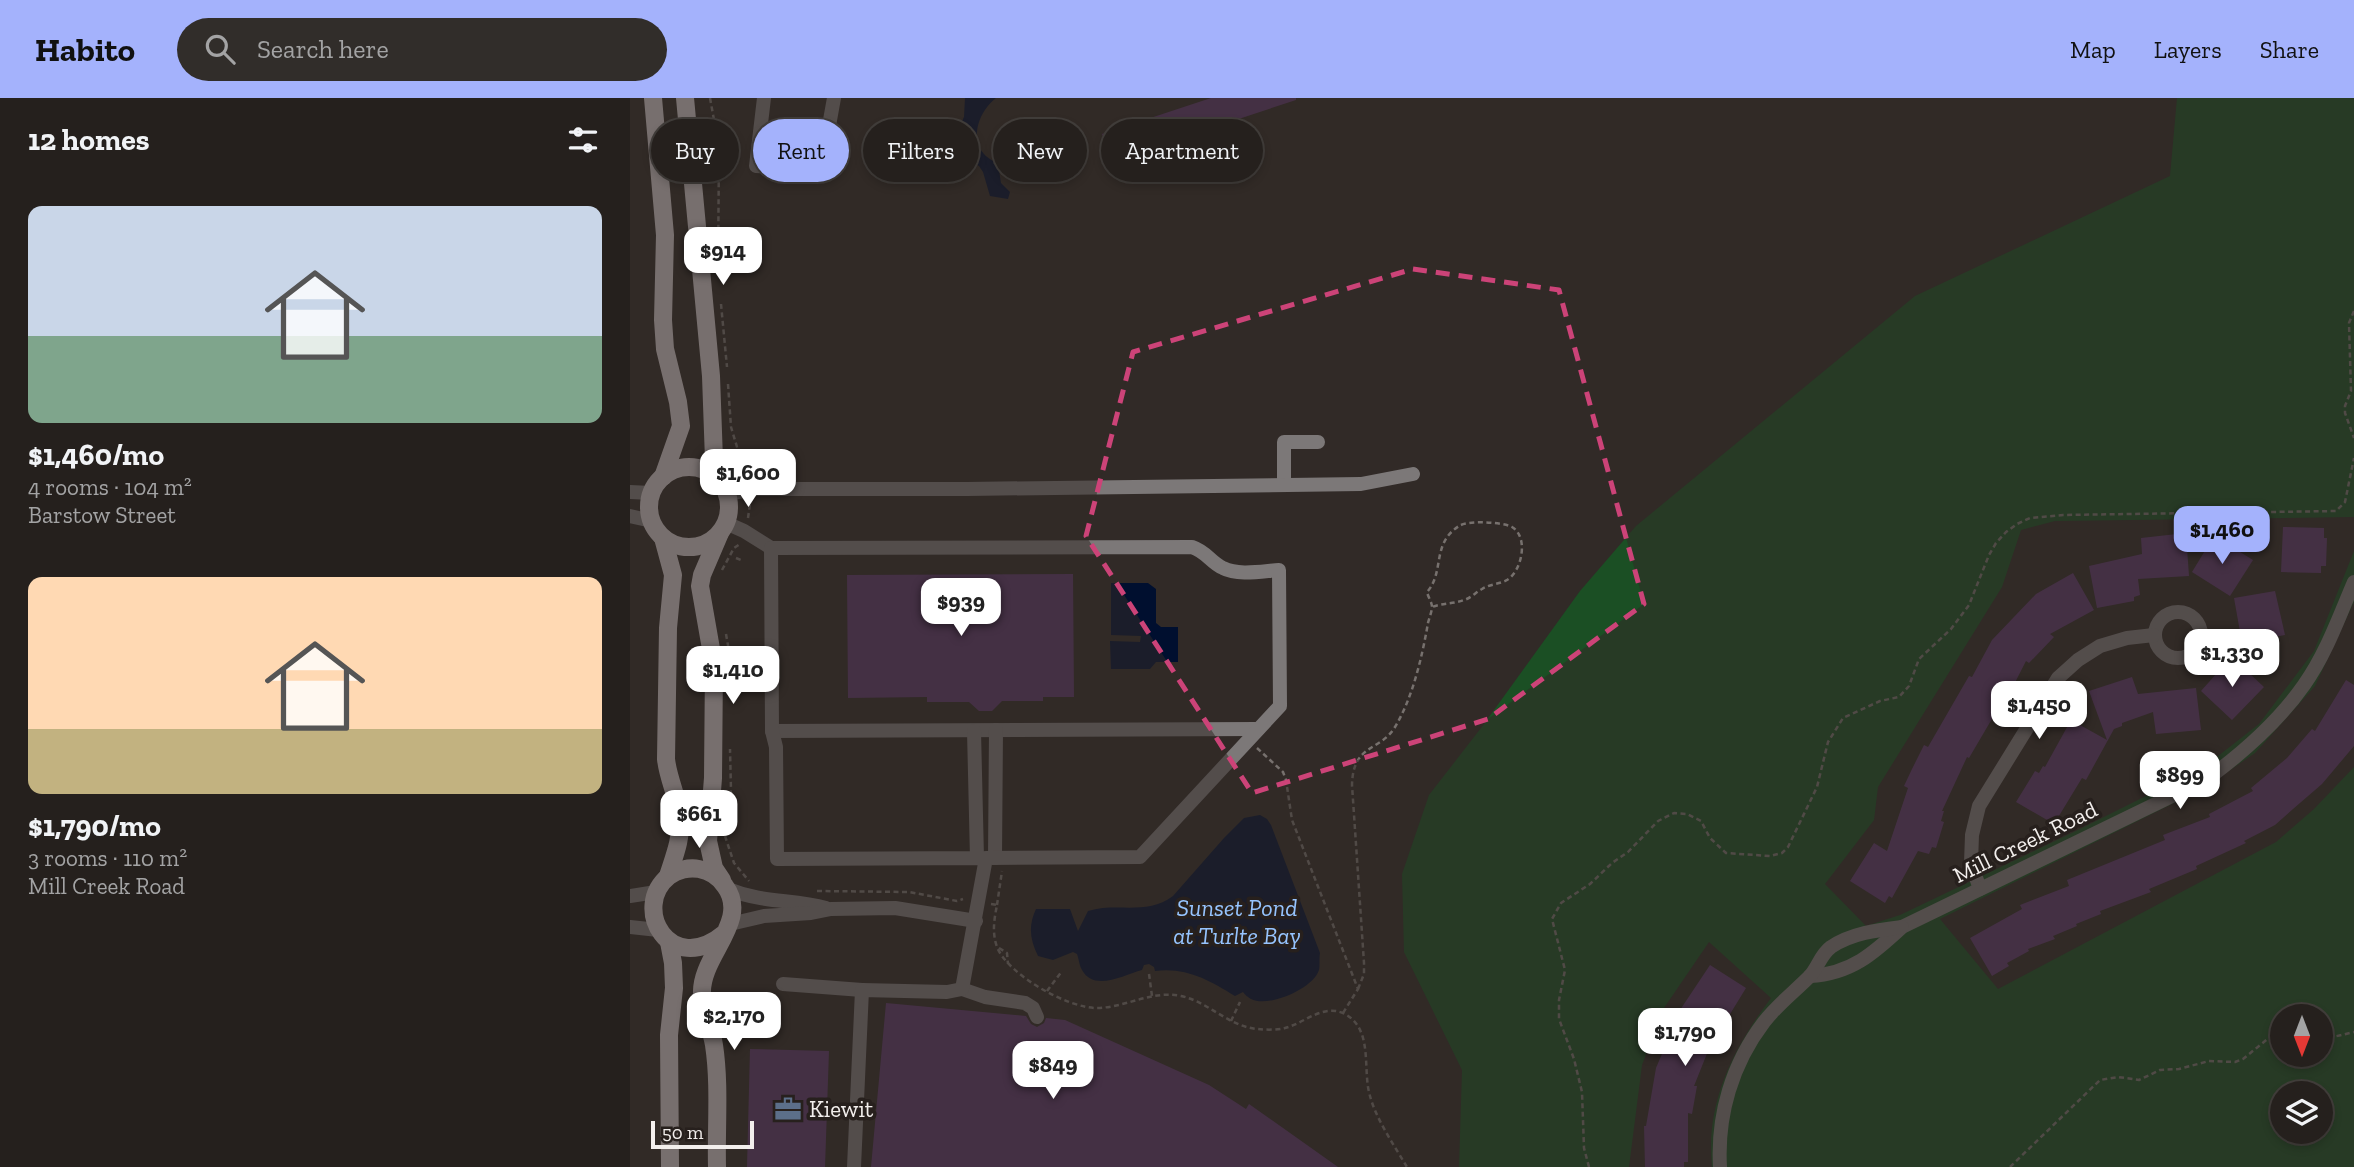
<!DOCTYPE html>
<meta charset="utf-8">
<style>
:root{--surface:#25201d;--page:#312d2a;--text:#f1f3f6;--muted:#a3a3a4;--line:#423e3b;--accent:#a4b2fc}
body{margin:0;font-family:"Zilla Slab",serif;background:var(--page);color:var(--text);height:100vh;display:flex;flex-direction:column;font-size:26px;white-space:nowrap}
*{box-sizing:border-box;margin:0}
p{font-size:23px;color:var(--muted)}
.icon{flex:none;width:38px;height:38px;fill:none;stroke:currentColor;stroke-width:2;stroke-linecap:round;stroke-linejoin:round}
.map{position:relative;flex:1;overflow:hidden}
.details{display:flex;flex-direction:column;background:var(--surface);width:630px}
.details>*{flex:none}
.guide{position:absolute;left:21px;top:21px;width:665px;height:63px;display:flex;gap:14px}
.needle{width:46px;rotate:180deg}
.fabs{position:absolute;left:1640px;top:906px;display:grid;gap:14px}
.fabs a{display:grid;place-items:center;width:63px;height:63px;border-radius:50%;background:var(--surface);box-shadow:0 4px 10px #0003,0 0 0 2px var(--line);font-size:35px}
.scale{position:absolute;left:21px;bottom:18px;width:103px;box-sizing:border-box;padding-left:7px;border:4px solid #f3efed;border-top:0;font-size:19px;line-height:24px;white-space:nowrap;color:#f3efed;-webkit-text-stroke:5px #27201d;paint-order:stroke}
.price{position:absolute;translate:-50% -60px;padding:0 16px;border-radius:14px;background:#fff;color:#222;font-size:23px;line-height:46px;filter:drop-shadow(0 2px 4px #0008)}
.price::after{content:'';position:absolute;left:50%;top:42px;width:21px;height:16px;margin-left:-10px;background:inherit;clip-path:polygon(0 0,100% 0,50% 100%)}
.price.on{background:var(--accent);color:#111}
ul{padding:0;list-style:none}
li{display:grid;align-content:center;gap:14px;height:371px;padding:0 28px}
li span{display:grid;place-items:center;height:217px;border-radius:14px;color:#555}
li>.icon{margin-inline-start:auto}
span .icon{width:126px;height:126px;fill:#fffc;stroke-width:1}
li b{font-size:30px}
h2{display:flex;justify-content:space-between;align-items:center;height:84px;padding:0 28px;font-size:30px}
.chip{padding:0 24px;border-radius:32px;background:var(--surface);box-shadow:0 4px 10px #0003,0 0 0 2px var(--line);font-size:24px;line-height:63px}
.chip.on{background:var(--accent);color:#111}
header{display:flex;align-items:center;gap:42px;box-sizing:border-box;height:98px;padding:0 35px;background:var(--accent);color:#111}
header strong{font-size:33px}
nav{display:flex;gap:38px;margin-inline-start:auto;font-size:24px}
.search{width:490px;height:63px;background:var(--page);display:flex;align-items:center;gap:18px;box-sizing:border-box;padding:0 24px;border-radius:38px;color:var(--muted);font-size:26px}
main{display:flex;flex:1;min-height:0}
.map>svg:first-child{display:block}
.green{fill:#1b4f24;fill-rule:evenodd}
.water{fill:#000f2f}
.building{fill:#5c3869}
.lines{fill:none;stroke-linecap:round;stroke-linejoin:round}
.path{stroke:#77716e;stroke-width:2.5;stroke-dasharray:5 3.5;stroke-linecap:butt}
.minor{stroke:#7c7878;stroke-width:14}
.major{stroke:#cdc4c5;stroke-width:18}
.marked{fill:none;stroke:#cc4378;stroke-width:5;stroke-dasharray:14 9;stroke-linejoin:round}
.labels{text-anchor:middle;dominant-baseline:central;stroke-width:7;stroke-linejoin:round;paint-order:stroke}
.street-label{font-size:23px;fill:#f3efed;stroke:#27201d}
.poi-label{font-size:23px;fill:#f3efed;stroke:#27201d;text-anchor:start}
.water-label{font-size:24px;font-style:italic;fill:#96c4fe;stroke:#27201d}
</style>
<header>
<strong>Habito</strong>
<div class="search"><svg class="icon" aria-label="search" viewBox="0 0 24 24"><circle cx="10" cy="10" r="6"/><path d="M15 15l6 6"/></svg>Search here</div>
<nav><a>Map</a><a>Layers</a><a>Share</a></nav>
</header>
<main>
<section class="details">
<h2>12 homes<svg class="icon" aria-label="filters" viewBox="0 0 24 24"><path d="M4 7h16M4 17h16"/><circle cx="9" cy="7" r="2"/><circle cx="15" cy="17" r="2"/></svg></h2>
<ul>
<li><span style="background:linear-gradient(#c9d6e8 60%,#7fa58c 0)"><svg class="icon" aria-label="home" viewBox="0 0 24 24"><path d="M3 11l9-7 9 7M6 9v11h12V9"/></svg></span><div><b>$1,460/mo</b><p>4 rooms · 104 m²</p><p>Barstow Street</p></div></li>
<li><span style="background:linear-gradient(#ffd9b3 70%,#c2b280 0)"><svg class="icon" aria-label="home" viewBox="0 0 24 24"><path d="M3 11l9-7 9 7M6 9v11h12V9"/></svg></span><div><b>$1,790/mo</b><p>3 rooms · 110 m²</p><p>Mill Creek Road</p></div></li>
</ul>
</section>
<div class="map">
<svg width="1724" height="1069" viewBox="0 0 1724 1069">
<rect width="100%" height="100%" fill="#312a27"/>
<path class="green" d="M 1547,0 L 1724,0 L 1724,419 L 1425,423 L 1391,432 L 1372,489 L 1248,689 L 1244,722 L 1195,786 L 1236,828 L 1270,817 L 1452,730 L 1574,669 L 1629,626 L 1684,553 L 1724,453 L 1724,504 L 1685,588 L 1625,655 L 1590,679 L 1544,705 L 1310,821 L 1368,891 L 1646,744 L 1684,711 L 1724,669 L 1724,1069 L 1082,1069 C 1075,1005 1104,949 1141,900 L 1079,844 L 1034,910 L 1012,967 L 999,1069 L 829,1069 L 832,972 L 774,854 L 772,776 L 799,697 L 851,630 L 950,493 L 1006,428 L 1285,198 L 1540,78 ZM 1652,919 L 1690,919 L 1690,957 L 1652,957 ZM 1652,996 L 1690,996 L 1690,1034 L 1652,1034 Z"/>
<g class="water">
<path d="M 335,0 L 366,0 C 350,12 339,39 354,56 C 358,61 363,62 368,66 L 371,85 L 380,94 L 378,101 L 360,98 L 353,74 L 349,68 L 334,59 L 325,50 L 323,42 L 334,19 Z"/>
<path d="M 481,485 L 518,485 L 526,491 L 526,525 L 531,529 L 548,529 L 548,564 L 526,564 L 520,571 L 481,571 L 480,543 L 510,544 L 511,538 L 481,537 Z"/>
<path d="M 630,717 L 637,721 L 641,727 L 690,855 C 689,860 690,868 689,872 C 683,891 638,910 621,901 C 619,900 614,896 613,894 L 605,898 C 579,882 556,869 525,873 L 524,869 L 519,866 L 514,867 L 512,872 C 494,877 464,894 452,872 C 449,867 449,861 447,856 L 443,854 L 423,862 L 408,858 C 400,842 398,828 406,811 L 440,811 L 448,833 L 458,813 C 487,804 517,818 543,798 L 594,740 L 614,720 Z"/>
</g>
<g class="building">
<path d="M 581,0 L 666,0 L 666,2 L 481,63 L 472,36 Z"/>
<path d="M 1653,429 L 1694,430 L 1694,440 L 1697,440 L 1696,468 L 1691,468 L 1691,475 L 1651,474 Z"/>
<path d="M 1556,435 L 1559,478 L 1508,481 L 1510,497 L 1504,499 L 1504,503 L 1467,510 L 1459,468 L 1512,456 L 1511,440 Z"/>
<path d="M 1584,438 L 1623,462 L 1600,498 L 1562,474 Z"/>
<path d="M 1443,475 L 1464,512 L 1420,536 L 1424,539 L 1399,565 L 1396,563 L 1369,616 L 1366,614 L 1339,660 L 1337,659 L 1312,713 L 1314,713 L 1311,723 L 1314,724 L 1306,750 L 1302,749 L 1299,756 L 1288,753 L 1262,800 L 1259,798 L 1255,805 L 1220,783 L 1244,745 L 1257,753 L 1278,690 L 1274,688 L 1282,671 L 1294,647 L 1298,649 L 1339,578 L 1342,579 L 1362,542 L 1406,496 Z"/>
<path d="M 443,476 L 444,599 L 413,599 L 413,603 L 372,603 L 362,613 L 349,613 L 339,604 L 297,604 L 297,599 L 218,600 L 217,477 Z"/>
<path d="M 1645,493 L 1655,537 L 1612,545 L 1604,500 Z"/>
<path d="M 1605,562 L 1634,589 L 1602,622 L 1571,593 L 1595,566 L 1598,569 Z"/>
<path d="M 1502,579 L 1508,596 L 1566,590 L 1571,632 L 1526,636 L 1523,614 L 1492,625 L 1492,628 L 1484,631 L 1456,682 L 1452,680 L 1424,726 L 1386,704 L 1405,673 L 1409,675 L 1413,668 L 1415,669 L 1441,622 L 1477,642 L 1459,593 Z"/>
<path d="M 1716,582 L 1724,587 L 1724,648 L 1692,686 L 1663,711 L 1645,727 L 1614,743 L 1616,745 L 1566,768 L 1567,771 L 1519,791 L 1521,794 L 1470,813 L 1471,816 L 1446,826 L 1447,828 L 1423,838 L 1425,841 L 1398,851 L 1399,853 L 1377,865 L 1379,868 L 1362,878 L 1340,840 L 1392,811 L 1390,807 L 1439,788 L 1437,782 L 1535,742 L 1533,737 L 1580,719 L 1579,716 L 1623,693 L 1621,690 L 1657,660 L 1682,631 L 1685,633 Z"/>
<path d="M 1080,867 L 1116,890 L 1097,921 L 1092,918 L 1064,988 L 1067,988 L 1062,1016 L 1058,1015 L 1058,1064 L 1054,1064 L 1054,1069 L 1015,1069 L 1014,1028 L 1016,1028 L 1026,970 L 1052,909 Z"/>
<path d="M 256,905 L 396,918 L 401,926 L 407,929 L 414,925 L 416,920 L 435,922 L 579,987 L 616,1011 L 619,1006 L 708,1069 L 241,1069 Z"/>
<path d="M 120,951 L 199,953 L 195,1069 L 117,1069 Z"/>
</g>
<g class="lines">
<g class="path">
<path d="M 80,0 L 89,49 L 88,175"/>
<path d="M 91,206 L 97,269"/>
<path d="M 1724,213 L 1719,225 L 1721,293 L 1715,308 L 1715,315 L 1724,340"/>
<path d="M 98,286 L 101,329 L 116,379"/>
<path d="M 118,420 L 120,406"/>
<path d="M 106,460 L 113,463"/>
<path d="M 92,472 L 104,450 L 110,446"/>
<path d="M 96,536 L 99,553"/>
<path d="M 627,650 L 653,674 L 656,682 L 662,722 L 728,891 L 713,915"/>
<path d="M 97,714 L 101,692 L 100,651"/>
<path d="M 95,738 L 104,765 L 119,783"/>
<path d="M 187,793 L 279,794 L 327,803 L 333,801"/>
<path d="M 361,806 L 367,807 C 364,822 362,835 367,849 C 378,877 439,911 468,910 C 497,909 522,892 551,898 C 579,904 599,929 628,931 C 636,932 647,932 655,930 C 675,925 693,905 715,916 C 744,932 732,972 740,998 C 746,1021 765,1049 777,1069"/>
<path d="M 367,807 L 372,773"/>
<path d="M 369,850 L 377,855 L 378,866"/>
<path d="M 519,876 L 522,898"/>
<path d="M 728,891 L 734,876 L 734,865 L 722,687 C 723,645 750,654 765,629 C 783,599 792,559 798,525 C 799,521 802,513 802,509 C 802,504 798,499 797,494 C 815,474 801,446 829,428 C 838,422 873,424 882,429 C 899,439 892,473 877,482 C 870,486 860,486 852,491 C 846,494 841,500 834,502 C 824,506 812,505 802,509"/>
<path d="M 417,893 L 432,873"/>
<path d="M 601,923 L 610,904"/>
<path d="M 1690,942 L 1724,934"/>
<path d="M 959,1069 L 954,1050 L 952,994 L 944,961 L 929,921 L 929,902 L 935,872 L 922,821 L 931,805 L 960,786 L 982,765 L 998,754 L 1028,723 L 1044,715 L 1057,716 L 1071,723 L 1080,740 L 1096,755 L 1140,758 L 1152,755 L 1158,749 L 1187,689 L 1198,644 L 1213,620 L 1250,603 L 1269,599 L 1279,588 L 1289,561 L 1321,531 L 1339,507 L 1359,457 L 1366,445 L 1376,434 L 1387,426 L 1400,420 L 1433,417 L 1706,413 L 1715,404 L 1724,360"/>
<path d="M 1380,1069 L 1470,982 L 1488,979 L 1509,982 L 1530,972 L 1549,971 L 1579,963 L 1605,964 L 1613,961 L 1640,939 L 1652,935"/>
</g>
<g class="minor">
<path d="M 134,0 L 126,68 L 191,72 L 204,0"/>
<path d="M 130,35 L 197,41"/>
<path d="M 654,386 L 654,344 L 688,344"/>
<path d="M 0,394 L 21,395"/>
<path d="M 97,396 L 124,391 L 337,391 L 731,386 L 783,376"/>
<path d="M 0,418 L 22,423"/>
<path d="M 96,425 L 114,433 L 141,450"/>
<circle cx="1548" cy="537" r="23"/>
<path d="M 142,633 L 628,631"/>
<path d="M 344,633 L 347,760"/>
<path d="M 365,760 L 366,632"/>
<path d="M 98,791 C 132,805 162,801 196,810"/>
<path d="M 1350,791 L 1341,765 L 1342,737 L 1349,708 L 1428,580 L 1448,562 L 1470,548 L 1497,540 L 1524,537"/>
<path d="M 0,798 L 26,794"/>
<path d="M 100,826 L 134,818 L 181,815 L 201,811 L 265,810 L 346,823"/>
<path d="M 0,829 L 28,832"/>
<path d="M 1180,878 C 1221,876 1244,855 1272,829 L 1577,681 C 1614,654 1648,624 1674,587 C 1696,556 1709,519 1724,484"/>
<path d="M 153,886 L 232,892"/>
<path d="M 332,891 L 355,899 L 395,905 L 403,910 L 407,919"/>
<path d="M 224,1069 L 232,892 L 317,894 L 332,891 L 356,760 L 510,759 L 650,608 L 649,472 C 633,473 608,478 593,470 C 580,464 577,454 562,449 L 141,450 L 142,633 L 146,649 L 147,761 L 356,760"/>
<path d="M 1090,1069 C 1087,1017 1102,966 1134,924 C 1147,907 1164,894 1179,879 C 1188,870 1190,857 1201,849 C 1222,835 1248,832 1272,829"/>
</g>
<g class="major">
<path d="M 23,0 L 35,137 L 33,222 L 35,251 L 48,304 L 51,328 L 33,379"/>
<path d="M 55,0 L 81,278 L 84,362 L 92,386"/>
<circle cx="59" cy="409" r="40"/>
<path d="M 90,435 L 72,477 L 70,488 L 84,568 L 83,680 L 78,743 L 84,770 L 92,782"/>
<path d="M 33,440 L 43,477 L 38,530 L 36,661 C 38,681 48,699 50,720 C 52,740 44,759 38,778"/>
<path d="M 39,844 L 43,865 L 44,890 L 39,937 L 40,1069"/>
<path d="M 87,1069 C 86,1029 90,987 84,947 C 81,929 72,913 72,896 C 70,858 121,823 95,788 C 89,779 80,773 69,771 C 59,769 47,772 39,778 C 0,809 40,881 95,835"/>
</g>
</g>
<path d="M0 0H1724V1069H0ZM 783,171 L 929,192 L 1014,506 L 858,621 L 622,695 L 456,438 L 503,254 Z" fill="#312a27" fill-opacity=".55" fill-rule="evenodd"/>
<path class="marked" d="M 783,171 L 929,192 L 1014,506 L 858,621 L 622,695 L 456,438 L 503,254 Z"/>
<defs>
<symbol id="office-bare" viewBox="-9 -9 18 18"><path d="M-6-3h4V-5.5h4V-3h4V5H-6ZM-1-4.5V-3h2v-1.5ZM-6 0V1H6V0Z" fill="#5c6f8a" stroke="#27201d" stroke-width="2.5" paint-order="stroke"/></symbol>
</defs>
<g fill-rule="evenodd">
<use href="#office-bare" x="139" y="992" width="38" height="38"/>
</g>
<g class="labels">
<g class="street-label">
<text transform="translate(1395 744) rotate(-26)">Mill Creek Road</text>
</g>
<g class="poi-label">
<text x="179" y="1011">Kiewit</text>
</g>
<g class="water-label">
<text x="607" y="809">Sunset Pond<tspan x="607" dy="28">at Turlte Bay</tspan></text>
</g>
</g>
</svg>
<div class="fabs">
<a><svg class="needle" viewBox="-14 -14 28 28"><path d="M0-13l5 13h-10z" fill="#e53935"/><path d="M0 13l5-13h-10z" fill="#a3a3a4"/></svg></a>
<a><svg class="icon" aria-label="layers" viewBox="0 0 24 24"><path d="M12 4l9 5-9 5-9-5zM3 14l9 5 9-5"/></svg></a>
</div>
<div class="scale">50 m</div>
<b class="price" style="left:93px;top:189px">$914</b>
<b class="price" style="left:118px;top:411px">$1,600</b>
<b class="price on" style="left:1592px;top:468px">$1,460</b>
<b class="price" style="left:331px;top:540px">$939</b>
<b class="price" style="left:1602px;top:591px">$1,330</b>
<b class="price" style="left:103px;top:608px">$1,410</b>
<b class="price" style="left:1409px;top:643px">$1,450</b>
<b class="price" style="left:1550px;top:713px">$899</b>
<b class="price" style="left:69px;top:752px">$661</b>
<b class="price" style="left:104px;top:954px">$2,170</b>
<b class="price" style="left:1055px;top:970px">$1,790</b>
<b class="price" style="left:423px;top:1003px">$849</b>
<div class="guide">
<a class="chip">Buy</a>
<a class="chip on">Rent</a>
<a class="chip">Filters</a>
<a class="chip">New</a>
<a class="chip">Apartment</a>
</div>
</div>
</main>
